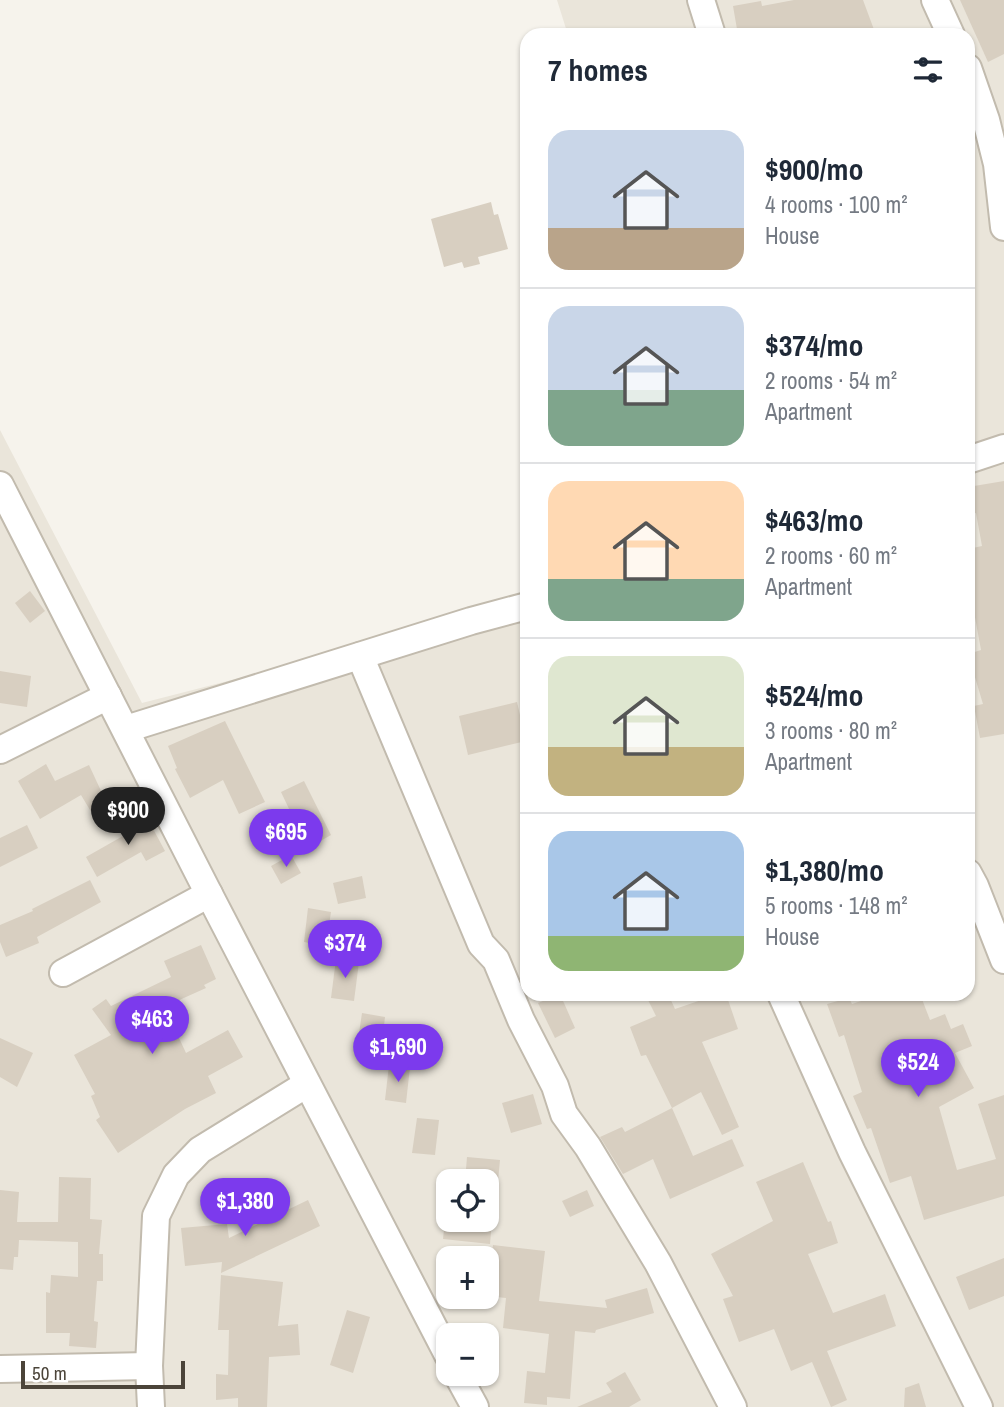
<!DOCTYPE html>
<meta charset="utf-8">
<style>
:root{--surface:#fff;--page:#f6f6f7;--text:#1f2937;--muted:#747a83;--line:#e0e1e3;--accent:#7c3aed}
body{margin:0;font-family:"Archivo Narrow",sans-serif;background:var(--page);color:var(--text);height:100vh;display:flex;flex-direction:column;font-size:26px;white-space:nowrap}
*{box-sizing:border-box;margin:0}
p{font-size:23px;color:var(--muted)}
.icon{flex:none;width:38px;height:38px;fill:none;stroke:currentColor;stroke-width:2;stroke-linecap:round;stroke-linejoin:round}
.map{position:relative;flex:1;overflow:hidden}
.panel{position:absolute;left:520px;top:28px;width:455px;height:973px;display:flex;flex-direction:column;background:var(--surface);border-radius:21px;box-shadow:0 2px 5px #0004}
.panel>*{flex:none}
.tools{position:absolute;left:436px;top:1169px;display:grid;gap:14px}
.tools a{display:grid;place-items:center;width:63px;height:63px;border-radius:14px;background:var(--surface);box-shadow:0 2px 5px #0004;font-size:35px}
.scale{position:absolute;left:21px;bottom:18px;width:164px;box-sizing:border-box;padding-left:7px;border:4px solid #4b4439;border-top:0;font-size:19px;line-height:24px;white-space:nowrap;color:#4b4439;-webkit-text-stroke:5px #fff;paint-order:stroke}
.price{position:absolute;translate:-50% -60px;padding:0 16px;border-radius:24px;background:var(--accent);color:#fff;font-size:23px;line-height:46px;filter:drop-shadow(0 2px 4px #0008)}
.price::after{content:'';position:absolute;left:50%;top:42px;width:21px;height:16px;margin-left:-10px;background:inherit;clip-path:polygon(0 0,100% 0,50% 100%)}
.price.current{background:#222;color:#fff}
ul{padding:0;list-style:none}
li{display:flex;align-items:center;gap:21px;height:175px;padding:0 28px}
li+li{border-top:2px solid var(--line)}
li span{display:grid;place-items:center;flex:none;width:196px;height:140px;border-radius:21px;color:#555}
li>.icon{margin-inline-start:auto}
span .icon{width:84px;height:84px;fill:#fffc;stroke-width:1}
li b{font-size:30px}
h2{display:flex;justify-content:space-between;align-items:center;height:84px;padding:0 28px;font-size:30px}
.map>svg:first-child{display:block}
.residential{fill:#eae5da;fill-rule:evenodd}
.building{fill:#d8cfc1}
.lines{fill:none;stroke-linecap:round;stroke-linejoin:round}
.minor-casing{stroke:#c2bbae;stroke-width:30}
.minor{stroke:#fff;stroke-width:26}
</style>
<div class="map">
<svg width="1004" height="1407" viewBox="0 0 1004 1407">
<rect width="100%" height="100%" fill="#f6f3ec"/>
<path class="residential" d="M 557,0 L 1004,0 L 1004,1407 L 0,1407 L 0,430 L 142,703 L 527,604 L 527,994 L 968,994 L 968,35 L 568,35 ZM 448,1181 L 486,1181 L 486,1220 L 448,1220 ZM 448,1258 L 486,1258 L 486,1297 L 448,1297 ZM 448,1335 L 486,1335 L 486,1374 L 448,1374 Z"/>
<g class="building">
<path d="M 794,0 L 863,0 L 876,35 L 738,35 L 733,6 L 761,1 L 762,6 Z"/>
<path d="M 960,0 L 1004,0 L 1004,54 L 988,62 Z"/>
<path d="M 491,202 L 494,215 L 498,214 L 508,249 L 478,257 L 480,264 L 464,268 L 462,262 L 444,267 L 431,219 Z"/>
<path d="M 1004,481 L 1004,734 L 980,738 L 974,706 L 983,704 L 968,654 L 981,650 L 972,601 L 974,601 L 968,549 L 982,546 L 976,513 L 968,515 L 968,487 Z"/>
<path d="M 30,591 L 45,611 L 30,623 L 15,603 Z"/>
<path d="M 0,671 L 31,676 L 27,707 L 0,703 Z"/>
<path d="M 517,702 L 526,741 L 468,755 L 459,716 Z"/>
<path d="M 225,721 L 265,802 L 239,814 L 223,780 L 190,798 L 175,769 L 177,768 L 168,746 Z"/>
<path d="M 46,764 L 55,781 L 89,765 L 108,806 L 93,815 L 81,795 L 40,819 L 18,781 Z"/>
<path d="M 304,781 L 331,835 L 315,844 L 295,811 L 291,813 L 281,792 Z"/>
<path d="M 145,814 L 165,851 L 146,861 L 141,852 L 97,877 L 86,857 L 130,832 L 126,824 Z"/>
<path d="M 27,825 L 38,848 L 0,867 L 0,838 Z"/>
<path d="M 291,855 L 301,873 L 281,884 L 271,866 Z"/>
<path d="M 362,876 L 366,898 L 338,904 L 333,883 Z"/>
<path d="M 90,880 L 101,902 L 37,937 L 39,943 L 6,957 L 0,942 L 0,925 L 33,911 L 32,909 Z"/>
<path d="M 308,908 L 331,912 L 326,946 L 304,942 Z"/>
<path d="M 201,945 L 216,979 L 204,985 L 206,988 L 166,1006 L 166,1010 L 186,1053 L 228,1030 L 243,1057 L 208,1076 L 216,1093 L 185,1109 L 118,1153 L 96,1120 L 100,1117 L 91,1096 L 95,1094 L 74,1055 L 111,1035 L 92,1009 L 106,999 L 111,1006 L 171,977 L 164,961 Z"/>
<path d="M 336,959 L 359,962 L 354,1001 L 331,998 Z"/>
<path d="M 560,994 L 575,1028 L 555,1038 L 538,1003 Z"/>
<path d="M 645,994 L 668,994 L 675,1009 L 719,994 L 726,994 L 738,1029 L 702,1042 L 739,1127 L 722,1135 L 701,1092 L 672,1108 L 646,1055 L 641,1056 L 630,1027 L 656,1016 Z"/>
<path d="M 882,994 L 920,994 L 930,1020 L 945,1014 L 951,1029 L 963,1024 L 972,1046 L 955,1053 L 974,1088 L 939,1107 L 957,1170 L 996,1159 L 978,1104 L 1004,1095 L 1004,1196 L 924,1220 L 911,1176 L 890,1183 L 871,1128 L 867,1129 L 853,1096 L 862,1092 L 844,1035 L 839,1037 L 827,1004 L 849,998 L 852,1004 Z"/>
<path d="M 362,1013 L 385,1017 L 381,1051 L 357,1047 Z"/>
<path d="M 0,1038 L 33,1053 L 17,1087 L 0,1077 Z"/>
<path d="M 389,1065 L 410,1067 L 406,1103 L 385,1100 Z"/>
<path d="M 533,1094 L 542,1124 L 511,1133 L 502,1103 Z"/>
<path d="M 672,1108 L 693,1156 L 732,1139 L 744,1166 L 670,1199 L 653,1159 L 623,1174 L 600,1137 L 622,1127 L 625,1132 Z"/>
<path d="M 417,1118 L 439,1120 L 435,1155 L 412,1153 Z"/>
<path d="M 467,1157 L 500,1160 L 498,1181 L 465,1181 Z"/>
<path d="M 803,1162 L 828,1222 L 831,1221 L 838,1243 L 808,1254 L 833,1313 L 885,1294 L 896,1326 L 827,1351 L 847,1400 L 831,1407 L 812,1362 L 791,1371 L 774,1329 L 739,1342 L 723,1299 L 733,1296 L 711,1254 L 773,1221 L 756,1182 Z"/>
<path d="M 59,1177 L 91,1178 L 90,1219 L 102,1220 L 99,1254 L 103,1254 L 103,1281 L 97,1281 L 94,1321 L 98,1322 L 96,1348 L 69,1346 L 70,1333 L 46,1333 L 46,1292 L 50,1293 L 51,1275 L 78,1277 L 78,1242 L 19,1240 L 18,1257 L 14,1257 L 13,1270 L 0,1269 L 0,1190 L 19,1192 L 17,1222 L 58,1222 Z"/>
<path d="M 587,1190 L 594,1206 L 570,1217 L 562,1201 Z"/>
<path d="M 308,1200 L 320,1226 L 221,1273 L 222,1262 L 185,1266 L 181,1228 L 227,1224 L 229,1238 Z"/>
<path d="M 445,1220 L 492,1220 L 490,1244 L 443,1239 Z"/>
<path d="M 493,1245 L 545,1251 L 539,1301 L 607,1308 L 605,1300 L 647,1288 L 654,1313 L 596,1330 L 595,1333 L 575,1331 L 570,1399 L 547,1397 L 547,1405 L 524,1403 L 527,1371 L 545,1373 L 549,1334 L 503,1328 L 506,1298 L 487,1296 Z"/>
<path d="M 1004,1258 L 1004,1296 L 969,1310 L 956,1277 Z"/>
<path d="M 221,1275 L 283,1282 L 278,1326 L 298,1324 L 300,1355 L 269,1357 L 267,1407 L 238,1407 L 238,1398 L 216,1400 L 216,1374 L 228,1375 L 229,1330 L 218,1330 Z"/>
<path d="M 347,1310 L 370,1317 L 353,1373 L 330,1365 Z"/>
<path d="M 625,1372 L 641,1400 L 629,1407 L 577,1407 L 612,1392 L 606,1383 Z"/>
<path d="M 919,1383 L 926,1407 L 904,1407 L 905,1388 Z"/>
</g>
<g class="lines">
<defs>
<g id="minor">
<path d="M 701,0 L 712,35"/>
<path d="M 935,0 L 951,35"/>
<path d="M 968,68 L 986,120 L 997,164 L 1004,227"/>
<path d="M 968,460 L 1004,448"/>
<path d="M 0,485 L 209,894 L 448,1355"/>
<path d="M 360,656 L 481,944 L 496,960 L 521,1020 L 555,1086 L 564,1114 L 588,1147 L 658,1263 L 733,1407"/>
<path d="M 126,729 L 471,621 L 527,606"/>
<path d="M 0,750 L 108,696"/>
<path d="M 968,873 L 975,886 L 1004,960"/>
<path d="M 63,973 L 209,894"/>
<path d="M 781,994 L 852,1152 L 979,1407"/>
<path d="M 0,1369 L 149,1366"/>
<path d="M 457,1374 L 475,1407"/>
<path d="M 151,1407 L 149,1366 L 156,1216 L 176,1175 L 200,1150 L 307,1084"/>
</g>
</defs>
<use href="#minor" class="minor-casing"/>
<use href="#minor" class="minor"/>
</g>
</svg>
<div class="tools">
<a><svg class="icon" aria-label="locate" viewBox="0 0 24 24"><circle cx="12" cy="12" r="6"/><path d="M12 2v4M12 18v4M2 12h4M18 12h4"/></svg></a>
<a>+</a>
<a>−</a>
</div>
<div class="scale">50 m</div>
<b class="price current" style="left:128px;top:847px">$900</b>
<b class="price" style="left:286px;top:869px">$695</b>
<b class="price" style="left:345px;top:980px">$374</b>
<b class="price" style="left:152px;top:1056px">$463</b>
<b class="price" style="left:398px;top:1084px">$1,690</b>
<b class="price" style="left:918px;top:1099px">$524</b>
<b class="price" style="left:245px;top:1238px">$1,380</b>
<section class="panel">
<h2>7 homes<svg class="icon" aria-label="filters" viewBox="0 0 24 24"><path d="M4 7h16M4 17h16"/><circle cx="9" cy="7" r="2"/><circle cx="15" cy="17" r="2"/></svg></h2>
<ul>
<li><span style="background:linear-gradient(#c9d6e8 70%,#b9a48a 0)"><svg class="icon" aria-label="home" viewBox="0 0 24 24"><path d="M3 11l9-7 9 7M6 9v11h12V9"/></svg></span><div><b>$900/mo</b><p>4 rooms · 100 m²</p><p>House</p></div></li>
<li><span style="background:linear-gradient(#c9d6e8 60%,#7fa58c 0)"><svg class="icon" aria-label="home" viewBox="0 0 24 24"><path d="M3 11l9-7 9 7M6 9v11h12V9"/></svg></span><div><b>$374/mo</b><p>2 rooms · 54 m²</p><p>Apartment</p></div></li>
<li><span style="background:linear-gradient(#ffd9b3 70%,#7fa58c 0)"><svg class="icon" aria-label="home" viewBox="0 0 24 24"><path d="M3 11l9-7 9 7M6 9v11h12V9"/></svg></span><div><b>$463/mo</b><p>2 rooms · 60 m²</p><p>Apartment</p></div></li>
<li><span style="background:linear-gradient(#dfe7d0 65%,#c2b280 0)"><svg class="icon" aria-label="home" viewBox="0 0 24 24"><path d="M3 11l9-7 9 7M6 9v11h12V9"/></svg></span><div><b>$524/mo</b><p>3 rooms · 80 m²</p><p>Apartment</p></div></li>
<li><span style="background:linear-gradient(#a9c7e8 75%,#8fb573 0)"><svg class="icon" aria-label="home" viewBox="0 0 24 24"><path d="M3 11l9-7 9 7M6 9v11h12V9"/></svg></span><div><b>$1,380/mo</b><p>5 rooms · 148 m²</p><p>House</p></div></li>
</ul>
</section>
</div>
